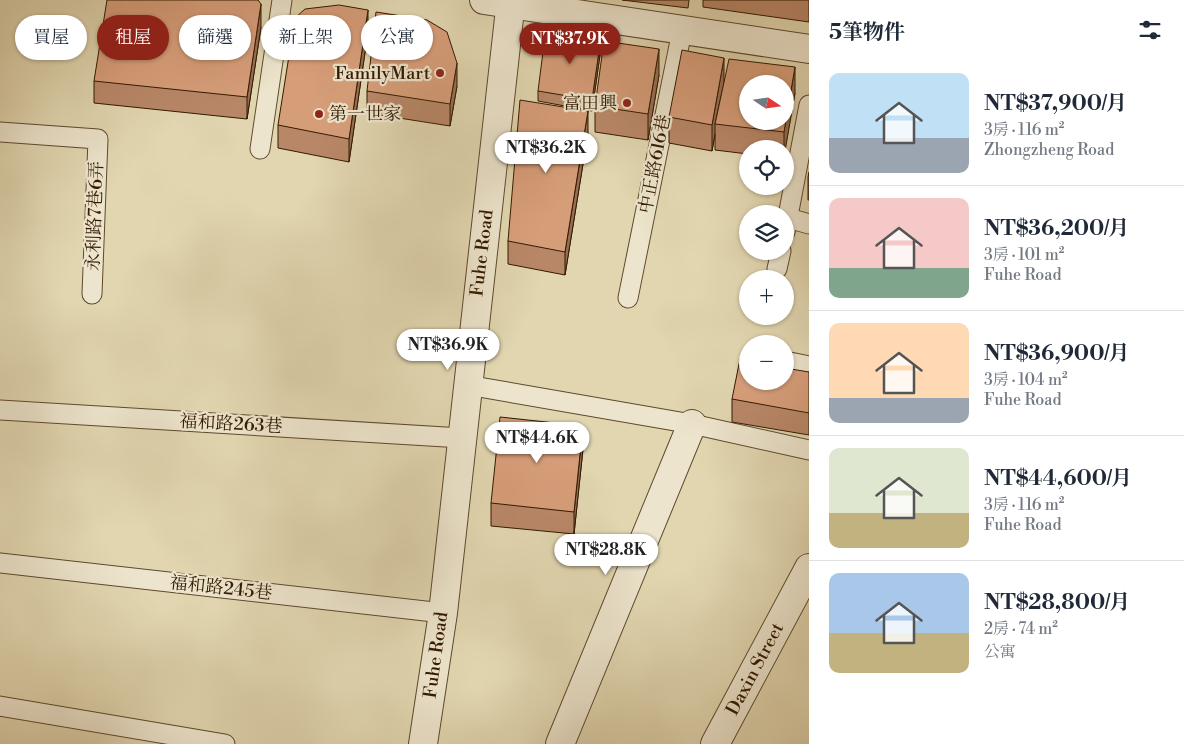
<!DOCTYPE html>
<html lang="zh-TW">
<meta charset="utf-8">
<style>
:root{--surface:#fff;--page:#f2f2f3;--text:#1f2937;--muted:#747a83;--line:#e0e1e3;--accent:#8f2418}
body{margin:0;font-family:"Libre Bodoni","Noto Serif TC",serif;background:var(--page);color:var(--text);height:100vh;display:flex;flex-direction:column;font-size:19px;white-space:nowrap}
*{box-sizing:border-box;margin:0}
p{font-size:16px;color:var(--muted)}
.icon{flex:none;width:28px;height:28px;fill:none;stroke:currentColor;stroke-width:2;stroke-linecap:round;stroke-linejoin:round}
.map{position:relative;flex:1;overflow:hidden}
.panel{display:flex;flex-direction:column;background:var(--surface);width:375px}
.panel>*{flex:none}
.banner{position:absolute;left:15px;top:15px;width:475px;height:45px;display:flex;gap:10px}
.needle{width:32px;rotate:103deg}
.buttons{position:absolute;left:739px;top:75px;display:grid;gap:10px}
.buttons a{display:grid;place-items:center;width:55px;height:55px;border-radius:50%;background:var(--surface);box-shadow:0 1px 4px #0004;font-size:25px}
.price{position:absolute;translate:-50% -42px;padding:0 11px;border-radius:18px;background:#fff;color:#222;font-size:16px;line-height:32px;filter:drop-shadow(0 1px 2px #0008)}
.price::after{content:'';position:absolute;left:50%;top:30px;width:15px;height:11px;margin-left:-8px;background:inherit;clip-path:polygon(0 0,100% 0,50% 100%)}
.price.active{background:var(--accent);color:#fff}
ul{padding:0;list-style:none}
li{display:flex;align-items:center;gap:15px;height:125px;padding:0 20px}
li+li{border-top:1px solid var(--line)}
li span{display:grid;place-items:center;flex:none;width:140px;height:100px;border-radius:10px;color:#555}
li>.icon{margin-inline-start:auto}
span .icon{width:60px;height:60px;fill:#fffc;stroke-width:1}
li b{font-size:21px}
h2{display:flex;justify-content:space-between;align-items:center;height:60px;padding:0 20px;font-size:21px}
.pill{padding:0 18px;border-radius:22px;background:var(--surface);box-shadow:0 1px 4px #0004;font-size:18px;line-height:45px}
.pill.active{background:var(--accent);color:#fff}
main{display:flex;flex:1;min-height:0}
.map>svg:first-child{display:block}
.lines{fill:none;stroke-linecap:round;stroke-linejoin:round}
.service-casing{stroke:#5e492c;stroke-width:21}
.minor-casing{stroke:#5e492c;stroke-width:30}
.tertiary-casing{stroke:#5e492c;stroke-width:30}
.service{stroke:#ece4cc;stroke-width:19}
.minor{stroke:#ece4cc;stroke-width:28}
.tertiary{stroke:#ece4cc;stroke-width:28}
.wall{fill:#b88768;stroke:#331a00}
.shaded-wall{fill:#966e55;stroke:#331a00}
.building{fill:#d69d79;stroke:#331a00;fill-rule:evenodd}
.poi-dot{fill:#8f2418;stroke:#ece4cc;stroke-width:2}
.labels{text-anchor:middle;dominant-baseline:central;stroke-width:4.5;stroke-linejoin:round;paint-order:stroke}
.poi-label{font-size:18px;fill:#331a00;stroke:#ece4cc;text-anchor:end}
.street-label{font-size:18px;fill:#331a00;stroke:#ece4cc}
</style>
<main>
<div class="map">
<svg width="809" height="744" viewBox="0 0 809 744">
<rect width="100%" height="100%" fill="#e1d6b0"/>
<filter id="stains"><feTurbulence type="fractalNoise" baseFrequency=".004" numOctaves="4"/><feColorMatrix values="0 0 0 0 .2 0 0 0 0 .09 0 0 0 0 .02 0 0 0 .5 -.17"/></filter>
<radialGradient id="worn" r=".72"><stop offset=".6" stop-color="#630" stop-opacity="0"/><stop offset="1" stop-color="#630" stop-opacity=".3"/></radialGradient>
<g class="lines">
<defs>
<g id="service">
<path d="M 0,132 L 98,139 L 92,294"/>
<path d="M 260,149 L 282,0"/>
<path d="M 788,218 L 809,224"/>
<path d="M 785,232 L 809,105"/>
<path d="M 777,269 L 781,251"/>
<path d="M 628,298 L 682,31"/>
<path d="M 785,361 L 809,366"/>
<path d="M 467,385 L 692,424 L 809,450"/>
<path d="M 0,410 L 462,438"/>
<path d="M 0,563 L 443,613"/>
<path d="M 0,706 L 225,744"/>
</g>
<g id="minor">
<path d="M 560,744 L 692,424"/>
<path d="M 715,744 L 809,568"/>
</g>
<g id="tertiary">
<path d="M 484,0 L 809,49"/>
<path d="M 423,744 L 443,613 L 511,0"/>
</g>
</defs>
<use href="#service" class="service-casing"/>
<use href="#minor" class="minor-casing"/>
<use href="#tertiary" class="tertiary-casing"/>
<use href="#service" class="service"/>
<use href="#minor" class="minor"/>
<use href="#tertiary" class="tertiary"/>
</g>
<g class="wall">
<path d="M 622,0 L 689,0 L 688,8 Z"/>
<path d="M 703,0 L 809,0 L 809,22 L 703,7 Z"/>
<path d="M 261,27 L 247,119 L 94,103 L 94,81 Z"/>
<path d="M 368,32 L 349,162 L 278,148 L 278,125 Z"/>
<path d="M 601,48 L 592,111 L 538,101 L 538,91 Z"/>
<path d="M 659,75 L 648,140 L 595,132 L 595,106 Z"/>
<path d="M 724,80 L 795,93 L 785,149 L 748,149 L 748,154 L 715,150 L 715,134 L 712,151 L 669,143 L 669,117 Z"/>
<path d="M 457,86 L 450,126 L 367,113 L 367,91 Z"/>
<path d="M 588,133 L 565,275 L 508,264 L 508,241 Z"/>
<path d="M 809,172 L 809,200 L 808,200 L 808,177 Z"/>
<path d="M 809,372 L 809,435 L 732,422 L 732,399 Z"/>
<path d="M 583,449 L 574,534 L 491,526 L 491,503 Z"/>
</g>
<g class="shaded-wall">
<path d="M 261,4 L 261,27 L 247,119 L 247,97 Z"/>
<path d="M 368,10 L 368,32 L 349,162 L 349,139 Z"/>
<path d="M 601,37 L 601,48 L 592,111 L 592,100 Z"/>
<path d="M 659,49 L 659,75 L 648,140 L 648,114 Z"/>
<path d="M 724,58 L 724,83 L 715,124 L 715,134 L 712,151 L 712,125 Z"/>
<path d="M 457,63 L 457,86 L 450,126 L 450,104 Z"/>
<path d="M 795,67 L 795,93 L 785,151 L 785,149 L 784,149 L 784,132 Z"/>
<path d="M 588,111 L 588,133 L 565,275 L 565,252 Z"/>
<path d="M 583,426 L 583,449 L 574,534 L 574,512 Z"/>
</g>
<g class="building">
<path d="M 107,0 L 258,0 L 261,4 L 247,97 L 94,81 Z"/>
<path d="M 339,5 L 368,10 L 349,139 L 278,125 L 295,18 L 305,9 Z"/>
<path d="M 376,12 L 427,20 L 447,32 L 457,63 L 450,104 L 367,91 Z"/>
<path d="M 556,30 L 601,37 L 592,100 L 538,91 L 544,44 Z"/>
<path d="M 604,41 L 659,49 L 648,114 L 595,106 Z"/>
<path d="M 682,50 L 724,58 L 712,125 L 669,117 Z"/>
<path d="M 729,59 L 795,67 L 784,132 L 715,124 ZM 748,84 L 785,84 L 785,121 L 748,121 Z"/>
<path d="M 520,100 L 588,111 L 565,252 L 508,241 Z"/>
<path d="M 740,359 L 748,360 L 748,381 L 785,381 L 785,368 L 809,372 L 809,413 L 732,399 Z"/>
<path d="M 500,417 L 583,426 L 574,512 L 491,503 Z"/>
</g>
<g class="poi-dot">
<circle cx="440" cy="73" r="5"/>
<circle cx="627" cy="103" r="5"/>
<circle cx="319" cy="114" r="5"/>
</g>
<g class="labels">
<g class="poi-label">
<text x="430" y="73">FamilyMart</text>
<text x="617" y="103">富田興</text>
<text x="329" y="114" text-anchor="start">第一世家</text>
</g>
<g class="street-label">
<text transform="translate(655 164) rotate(-79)">中正路616巷</text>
<text transform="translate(95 216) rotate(-88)">永利路7巷6弄</text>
<text transform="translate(482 253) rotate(-83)">Fuhe Road</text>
<text transform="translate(231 424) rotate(3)">福和路263巷</text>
<text transform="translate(221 588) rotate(6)">福和路245巷</text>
<text transform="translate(436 655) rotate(-82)">Fuhe Road</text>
<text transform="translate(755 669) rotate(-62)">Daxin Street</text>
</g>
</g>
<rect width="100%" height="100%" filter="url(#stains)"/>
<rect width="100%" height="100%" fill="url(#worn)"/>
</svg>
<div class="buttons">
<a><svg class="needle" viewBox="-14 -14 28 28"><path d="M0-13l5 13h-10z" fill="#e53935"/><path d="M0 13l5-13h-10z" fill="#747a83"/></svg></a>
<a><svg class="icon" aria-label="locate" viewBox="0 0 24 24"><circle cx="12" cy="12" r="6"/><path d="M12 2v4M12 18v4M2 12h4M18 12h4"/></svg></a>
<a><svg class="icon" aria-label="layers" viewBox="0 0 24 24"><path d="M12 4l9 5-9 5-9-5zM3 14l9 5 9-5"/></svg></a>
<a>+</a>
<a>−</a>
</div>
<b class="price active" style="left:570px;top:65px">NT$37.9K</b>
<b class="price" style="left:546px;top:174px">NT$36.2K</b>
<b class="price" style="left:448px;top:371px">NT$36.9K</b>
<b class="price" style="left:537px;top:464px">NT$44.6K</b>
<b class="price" style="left:606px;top:576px">NT$28.8K</b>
<div class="banner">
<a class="pill">買屋</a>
<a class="pill active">租屋</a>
<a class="pill">篩選</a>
<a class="pill">新上架</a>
<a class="pill">公寓</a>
</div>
</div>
<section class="panel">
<h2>5筆物件<svg class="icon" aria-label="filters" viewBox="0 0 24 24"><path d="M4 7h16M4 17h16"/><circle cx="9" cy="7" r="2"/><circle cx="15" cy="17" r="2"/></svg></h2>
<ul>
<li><span style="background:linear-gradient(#bfe0f5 65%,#9aa5b1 0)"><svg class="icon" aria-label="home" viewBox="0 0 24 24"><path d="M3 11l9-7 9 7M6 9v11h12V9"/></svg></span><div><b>NT$37,900/月</b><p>3房 · 116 m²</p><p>Zhongzheng Road</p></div></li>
<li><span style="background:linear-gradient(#f6c9c9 70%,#7fa58c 0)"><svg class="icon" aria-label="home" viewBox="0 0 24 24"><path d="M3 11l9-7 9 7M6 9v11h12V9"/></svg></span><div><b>NT$36,200/月</b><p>3房 · 101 m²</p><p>Fuhe Road</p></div></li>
<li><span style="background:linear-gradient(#ffd9b3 75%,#9aa5b1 0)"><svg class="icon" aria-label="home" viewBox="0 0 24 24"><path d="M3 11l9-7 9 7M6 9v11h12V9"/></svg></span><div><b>NT$36,900/月</b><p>3房 · 104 m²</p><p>Fuhe Road</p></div></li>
<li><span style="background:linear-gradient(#dfe7d0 65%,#c2b280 0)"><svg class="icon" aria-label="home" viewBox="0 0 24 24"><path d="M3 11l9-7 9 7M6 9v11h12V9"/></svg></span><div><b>NT$44,600/月</b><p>3房 · 116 m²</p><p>Fuhe Road</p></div></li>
<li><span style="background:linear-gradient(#a9c7e8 60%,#c2b280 0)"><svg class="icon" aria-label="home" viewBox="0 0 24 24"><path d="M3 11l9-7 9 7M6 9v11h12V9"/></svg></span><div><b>NT$28,800/月</b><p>2房 · 74 m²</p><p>公寓</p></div></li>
</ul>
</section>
</main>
